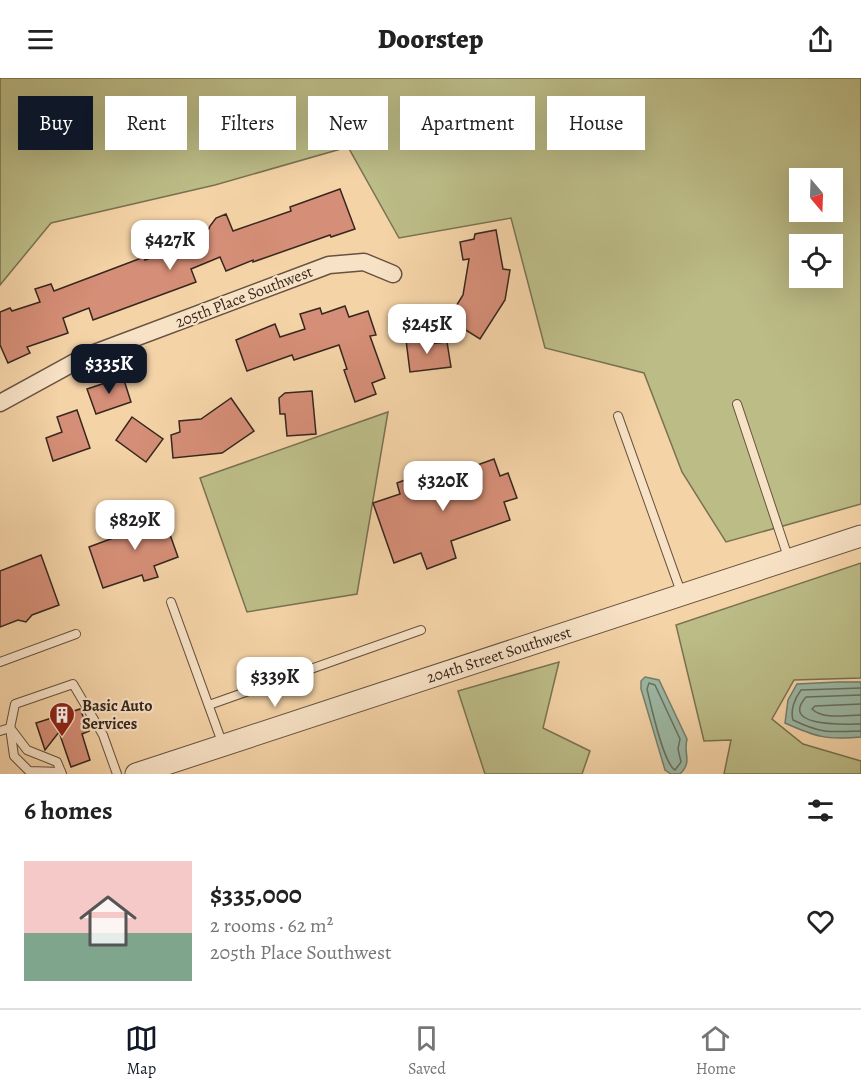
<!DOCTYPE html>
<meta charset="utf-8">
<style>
:root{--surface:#fff;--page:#f6f6f6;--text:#222;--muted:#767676;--line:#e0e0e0;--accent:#111827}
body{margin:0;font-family:Alegreya,serif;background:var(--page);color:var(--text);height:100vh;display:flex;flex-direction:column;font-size:22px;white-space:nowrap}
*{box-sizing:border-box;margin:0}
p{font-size:20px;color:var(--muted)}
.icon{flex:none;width:33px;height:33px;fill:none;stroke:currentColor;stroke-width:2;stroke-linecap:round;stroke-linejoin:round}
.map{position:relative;height:696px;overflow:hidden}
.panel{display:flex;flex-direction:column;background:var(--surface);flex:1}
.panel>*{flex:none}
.guide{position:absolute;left:18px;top:18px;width:825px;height:54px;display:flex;gap:12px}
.needle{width:39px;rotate:161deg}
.tools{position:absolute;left:789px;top:90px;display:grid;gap:12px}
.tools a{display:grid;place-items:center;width:54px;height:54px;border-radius:0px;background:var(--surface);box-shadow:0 6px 24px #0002;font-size:30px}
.price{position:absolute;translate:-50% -51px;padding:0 14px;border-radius:12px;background:#fff;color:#222;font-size:20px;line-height:39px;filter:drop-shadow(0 2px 3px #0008)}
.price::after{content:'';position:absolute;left:50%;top:36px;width:18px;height:14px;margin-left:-9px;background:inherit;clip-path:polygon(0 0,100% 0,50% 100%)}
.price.current{background:var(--accent);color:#fff}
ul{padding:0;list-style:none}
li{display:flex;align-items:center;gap:18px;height:150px;padding:0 24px}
li span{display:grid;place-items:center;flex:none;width:168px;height:120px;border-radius:0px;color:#555}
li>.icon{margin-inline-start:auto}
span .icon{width:72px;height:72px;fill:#fffc;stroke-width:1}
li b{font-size:26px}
h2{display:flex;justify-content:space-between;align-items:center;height:72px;padding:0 24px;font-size:26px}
.chip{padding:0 21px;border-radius:0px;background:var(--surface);box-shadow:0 6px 24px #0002;font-size:21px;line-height:54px}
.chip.current{background:var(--accent);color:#fff}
header{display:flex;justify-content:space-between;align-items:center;height:78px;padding:0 24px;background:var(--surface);font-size:27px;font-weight:800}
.tab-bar{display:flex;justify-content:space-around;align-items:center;height:84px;border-top:2px solid var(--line);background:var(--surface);font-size:16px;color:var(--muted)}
.tab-bar a{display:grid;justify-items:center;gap:3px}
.tab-bar .current{color:var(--accent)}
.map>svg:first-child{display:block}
.green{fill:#bcbc87;stroke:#7a7252;stroke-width:1.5;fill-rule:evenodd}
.water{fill:#9cb8a4;stroke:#747e6e;stroke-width:1.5}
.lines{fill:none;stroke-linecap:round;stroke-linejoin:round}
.shore{stroke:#6a7061;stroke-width:1.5}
.building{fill:#d58e77;stroke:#37271e;stroke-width:1.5}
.service-casing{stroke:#665240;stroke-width:10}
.minor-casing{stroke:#665240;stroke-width:19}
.tertiary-casing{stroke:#665240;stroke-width:23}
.service{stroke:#f8e2c6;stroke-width:8}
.minor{stroke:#f8e2c6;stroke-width:16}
.tertiary{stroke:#f8e2c6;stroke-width:21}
.labels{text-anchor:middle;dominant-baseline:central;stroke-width:4.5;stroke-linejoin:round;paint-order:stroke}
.street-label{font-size:16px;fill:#37271e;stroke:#f8e2c6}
.poi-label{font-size:16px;font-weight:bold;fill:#37271e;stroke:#f8e2c6;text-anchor:start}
</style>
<header><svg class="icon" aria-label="menu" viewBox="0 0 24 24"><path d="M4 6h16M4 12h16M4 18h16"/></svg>Doorstep<svg class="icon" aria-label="share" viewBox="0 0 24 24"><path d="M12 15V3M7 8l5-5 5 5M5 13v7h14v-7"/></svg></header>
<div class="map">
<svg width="861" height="696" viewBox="0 0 861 696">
<rect width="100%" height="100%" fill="#f4d3a7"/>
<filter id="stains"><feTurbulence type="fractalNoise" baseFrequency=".00333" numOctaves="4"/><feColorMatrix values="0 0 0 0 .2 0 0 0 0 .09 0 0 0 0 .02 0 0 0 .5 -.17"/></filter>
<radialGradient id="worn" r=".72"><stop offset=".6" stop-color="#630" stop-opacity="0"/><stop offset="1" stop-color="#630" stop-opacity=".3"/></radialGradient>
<g class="green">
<path d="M 0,0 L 861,0 L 861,426 L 726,464 L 682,394 L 644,295 L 545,270 L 511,140 L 399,160 L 348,69 L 215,107 L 51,145 L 0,207 ZM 800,100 L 832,100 L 832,134 L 800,134 ZM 800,166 L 832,166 L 832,200 L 800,200 Z"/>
<path d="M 388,334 L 357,516 L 247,534 L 200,400 Z"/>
<path d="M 861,485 L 861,600 L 794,602 L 772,641 L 803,666 L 861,683 L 861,696 L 724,696 L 731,662 L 704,663 L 676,547 Z"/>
<path d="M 559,584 L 543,650 L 590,673 L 582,696 L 485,696 L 458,613 Z"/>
</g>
<g class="water">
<path d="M 645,599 L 659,602 L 687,661 C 683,677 693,683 680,696 L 671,696 L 665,692 L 641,611 L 641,603 Z"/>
<path d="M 838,604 L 861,604 L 861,659 C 826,662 816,659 785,645 L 788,622 L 797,606 Z"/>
</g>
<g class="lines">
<g class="shore">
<path d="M 649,605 L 655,607 L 680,661 L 678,671 L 681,684 L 675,692 C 663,685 651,627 647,611 Z"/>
<path d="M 861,610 L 801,612 C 795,620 790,632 793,642 C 822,656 830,654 861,653"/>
<path d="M 861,617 L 806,619 C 779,650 846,646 861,646"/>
<path d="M 861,626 L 815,628 L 812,631 C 823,642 846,637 861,637"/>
</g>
</g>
<g class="building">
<path d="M 340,111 L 355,151 L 331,159 L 330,157 L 253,184 L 253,182 L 226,193 L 220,179 L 191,191 L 196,204 L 93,242 L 89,230 L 63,240 L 68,255 L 27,269 L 30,275 L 8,285 L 0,267 L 0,234 L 10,230 L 12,233 L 40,224 L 35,211 L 51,206 L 54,213 L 144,179 L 145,182 L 196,163 L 196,162 L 206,158 L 210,148 L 216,140 L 226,136 L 233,153 L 291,133 L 290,129 Z"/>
<path d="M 496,152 L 503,191 L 510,192 L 505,222 L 480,261 L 448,241 L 463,217 L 469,181 L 463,182 L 460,164 L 474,161 L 475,156 Z"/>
<path d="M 345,228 L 349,239 L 368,233 L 376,257 L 370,258 L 385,300 L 372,305 L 376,316 L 355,324 L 344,292 L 347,291 L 339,267 L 294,282 L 292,277 L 247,293 L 236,262 L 275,246 L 280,259 L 305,251 L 300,236 L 320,230 L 322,236 Z"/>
<path d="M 428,259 L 429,266 L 447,264 L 451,289 L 410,294 L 406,262 Z"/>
<path d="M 123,299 L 131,324 L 96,336 L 87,311 Z"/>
<path d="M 312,313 L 316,356 L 287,358 L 285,336 L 280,336 L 279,320 L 285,315 Z"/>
<path d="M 231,320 L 254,353 L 222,375 L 173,380 L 171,357 L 180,354 L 179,343 L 201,341 Z"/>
<path d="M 77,332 L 90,370 L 53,383 L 46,360 L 62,354 L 57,339 Z"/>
<path d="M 132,339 L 163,361 L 146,384 L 116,362 Z"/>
<path d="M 494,381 L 500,398 L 508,395 L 517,420 L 504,424 L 510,442 L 451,463 L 456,480 L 427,491 L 421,475 L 394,485 L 373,425 L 400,416 L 397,405 L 426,394 L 430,404 Z"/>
<path d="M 149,428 L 153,440 L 163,437 L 178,479 L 154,488 L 158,499 L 144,503 L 142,497 L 103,510 L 89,469 L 140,450 L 134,433 Z"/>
<path d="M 41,477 L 59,527 L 32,537 L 26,544 L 18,542 L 0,549 L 0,493 Z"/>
<path d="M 80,631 L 89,653 L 82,656 L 90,682 L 71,689 L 59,654 L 45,672 L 36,645 Z"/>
</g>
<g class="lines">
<defs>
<g id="service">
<path d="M 737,326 L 789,482"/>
<path d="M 618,338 L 682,517"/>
<path d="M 171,524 L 223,667"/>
<path d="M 0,584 L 76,556"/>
<path d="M 209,627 L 421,552"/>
<path d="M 10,650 L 14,678 L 29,693 L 61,694"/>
<path d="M 11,651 L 27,672 L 57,684 L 62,696"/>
<path d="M 0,653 L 10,650 L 15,626 L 73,606 L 103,657 L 117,696"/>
</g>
<path id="minor" d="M 0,325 L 84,279 L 329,187 L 364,184 L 393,196"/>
<path id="tertiary" d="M 136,696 L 861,458"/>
</defs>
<use href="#service" class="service-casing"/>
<use href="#minor" class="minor-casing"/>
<use href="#tertiary" class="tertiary-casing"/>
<use href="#service" class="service"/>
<use href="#minor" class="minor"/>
<use href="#tertiary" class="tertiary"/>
</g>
<defs>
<symbol id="building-pin" viewBox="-11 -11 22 30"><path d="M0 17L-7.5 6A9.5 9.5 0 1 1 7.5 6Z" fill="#8f2418" stroke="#f8e2c6"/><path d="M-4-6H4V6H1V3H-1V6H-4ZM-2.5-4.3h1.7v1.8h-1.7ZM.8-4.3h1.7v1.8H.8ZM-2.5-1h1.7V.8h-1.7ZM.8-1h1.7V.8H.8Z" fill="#fff"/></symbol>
</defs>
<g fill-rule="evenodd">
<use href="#building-pin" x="47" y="622" width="30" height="40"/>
</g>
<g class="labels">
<g class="street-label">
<text transform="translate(244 219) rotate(-21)">205th Place Southwest</text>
<text transform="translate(499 577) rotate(-18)">204th Street Southwest</text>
</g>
<g class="poi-label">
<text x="82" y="628">Basic Auto<tspan x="82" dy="18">Services</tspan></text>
</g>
</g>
<rect width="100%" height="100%" filter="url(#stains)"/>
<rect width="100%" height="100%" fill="url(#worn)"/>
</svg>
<div class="tools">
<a><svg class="needle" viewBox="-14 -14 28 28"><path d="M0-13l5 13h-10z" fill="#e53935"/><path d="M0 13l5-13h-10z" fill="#767676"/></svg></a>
<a><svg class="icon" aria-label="locate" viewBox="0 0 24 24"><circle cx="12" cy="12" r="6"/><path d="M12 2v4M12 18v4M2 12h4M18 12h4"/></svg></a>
</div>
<b class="price" style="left:170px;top:193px">$427K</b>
<b class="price" style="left:427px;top:277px">$245K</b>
<b class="price current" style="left:109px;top:317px">$335K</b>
<b class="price" style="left:443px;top:434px">$320K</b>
<b class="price" style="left:135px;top:473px">$829K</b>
<b class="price" style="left:275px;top:630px">$339K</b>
<div class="guide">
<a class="chip current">Buy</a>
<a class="chip">Rent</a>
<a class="chip">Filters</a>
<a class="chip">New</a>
<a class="chip">Apartment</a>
<a class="chip">House</a>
</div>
</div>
<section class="panel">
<h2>6 homes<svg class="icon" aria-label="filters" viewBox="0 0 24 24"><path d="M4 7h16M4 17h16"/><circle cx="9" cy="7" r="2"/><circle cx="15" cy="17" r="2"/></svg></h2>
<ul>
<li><span style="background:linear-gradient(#f6c9c9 60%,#7fa58c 0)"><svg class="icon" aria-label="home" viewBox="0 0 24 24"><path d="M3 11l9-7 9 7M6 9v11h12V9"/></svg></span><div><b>$335,000</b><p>2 rooms · 62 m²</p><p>205th Place Southwest</p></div><svg class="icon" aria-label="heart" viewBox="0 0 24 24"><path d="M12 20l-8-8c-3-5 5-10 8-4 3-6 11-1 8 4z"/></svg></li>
</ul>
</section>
<nav class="tab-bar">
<a class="current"><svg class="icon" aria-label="map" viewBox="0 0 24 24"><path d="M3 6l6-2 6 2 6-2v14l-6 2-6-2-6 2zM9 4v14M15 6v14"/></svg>Map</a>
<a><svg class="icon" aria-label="saved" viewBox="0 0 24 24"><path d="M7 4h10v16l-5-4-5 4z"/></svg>Saved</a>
<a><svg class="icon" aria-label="home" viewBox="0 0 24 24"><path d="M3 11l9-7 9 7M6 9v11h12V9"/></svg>Home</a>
</nav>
